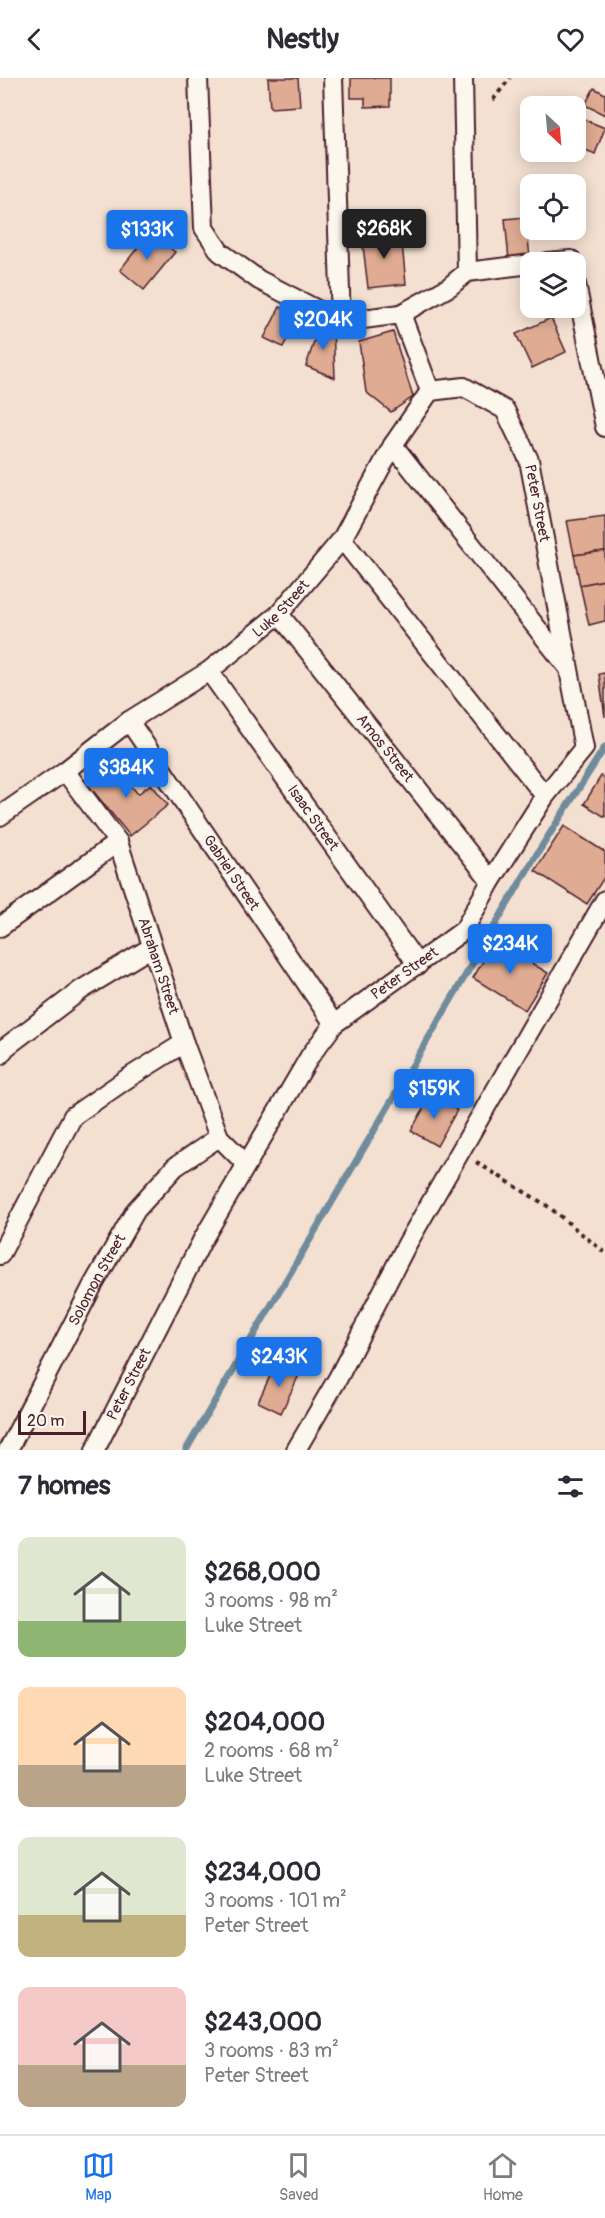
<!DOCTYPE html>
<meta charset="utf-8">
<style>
:root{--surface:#fff;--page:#f2f2f3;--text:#2b2b33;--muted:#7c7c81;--line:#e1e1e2;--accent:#1a73e8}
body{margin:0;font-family:Pangolin,sans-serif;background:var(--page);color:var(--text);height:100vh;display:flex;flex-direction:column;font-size:22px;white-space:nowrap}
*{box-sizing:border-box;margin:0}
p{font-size:20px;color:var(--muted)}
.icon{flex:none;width:33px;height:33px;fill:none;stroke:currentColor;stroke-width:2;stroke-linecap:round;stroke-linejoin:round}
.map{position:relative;height:1372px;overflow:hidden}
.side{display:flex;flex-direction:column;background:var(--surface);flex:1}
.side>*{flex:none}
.needle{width:39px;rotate:154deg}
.controls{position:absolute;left:520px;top:18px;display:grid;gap:12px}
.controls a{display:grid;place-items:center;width:66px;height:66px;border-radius:12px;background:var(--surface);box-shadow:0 3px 15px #0003;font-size:30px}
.scale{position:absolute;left:18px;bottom:15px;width:68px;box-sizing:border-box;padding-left:6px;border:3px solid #4a1f2b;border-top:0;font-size:16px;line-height:21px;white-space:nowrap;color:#4a1f2b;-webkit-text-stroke:4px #fbf7ec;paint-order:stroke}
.price{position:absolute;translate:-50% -51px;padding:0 14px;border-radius:6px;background:var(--accent);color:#fff;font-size:20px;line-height:39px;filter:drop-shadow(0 2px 3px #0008)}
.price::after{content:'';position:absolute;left:50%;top:36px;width:18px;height:14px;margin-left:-9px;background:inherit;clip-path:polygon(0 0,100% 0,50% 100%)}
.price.current{background:#222;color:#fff}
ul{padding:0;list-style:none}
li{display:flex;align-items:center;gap:18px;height:150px;padding:0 18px}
li span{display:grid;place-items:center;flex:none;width:168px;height:120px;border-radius:12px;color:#555}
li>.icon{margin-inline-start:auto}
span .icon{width:72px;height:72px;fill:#fffc;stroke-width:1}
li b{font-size:26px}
h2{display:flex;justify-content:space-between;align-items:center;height:72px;padding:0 18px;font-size:26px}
header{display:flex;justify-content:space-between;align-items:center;height:78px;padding:0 18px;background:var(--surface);font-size:27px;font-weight:700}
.tab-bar{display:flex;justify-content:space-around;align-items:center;height:84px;border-top:2px solid var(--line);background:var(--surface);font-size:16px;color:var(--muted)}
.tab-bar a{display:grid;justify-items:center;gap:3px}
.tab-bar .current{color:var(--accent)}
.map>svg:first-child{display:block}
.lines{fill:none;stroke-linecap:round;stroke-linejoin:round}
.stream{stroke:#6f8c9c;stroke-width:7}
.building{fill:#dfab92;stroke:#4a1f2b;stroke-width:1.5}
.street-casing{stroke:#4a1f2b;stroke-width:22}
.path{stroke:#4a1f2b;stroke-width:4;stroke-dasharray:4.5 4.5;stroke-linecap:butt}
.street{stroke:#fbf7ec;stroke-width:18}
.labels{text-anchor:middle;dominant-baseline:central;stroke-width:5;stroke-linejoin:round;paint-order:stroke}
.street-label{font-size:15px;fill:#4a1f2b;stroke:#fbf7ec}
</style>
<header><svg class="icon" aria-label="back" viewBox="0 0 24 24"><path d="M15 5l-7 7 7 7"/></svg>Nestly<svg class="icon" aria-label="heart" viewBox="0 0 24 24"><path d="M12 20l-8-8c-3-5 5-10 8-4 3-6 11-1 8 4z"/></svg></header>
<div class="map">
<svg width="605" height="1372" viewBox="0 0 605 1372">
<rect width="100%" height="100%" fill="#f3e0d1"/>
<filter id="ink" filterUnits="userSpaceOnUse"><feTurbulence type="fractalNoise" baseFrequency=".0167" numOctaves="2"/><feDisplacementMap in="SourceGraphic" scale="12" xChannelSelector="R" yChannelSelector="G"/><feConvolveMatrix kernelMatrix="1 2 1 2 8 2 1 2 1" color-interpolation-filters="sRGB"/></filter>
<g filter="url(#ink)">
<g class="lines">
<path class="stream" d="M 186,1372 L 537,776 L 605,669"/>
</g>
<g class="building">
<path d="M 268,0 L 298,0 L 300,28 L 270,30 Z"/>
<path d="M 351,0 L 390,0 L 390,28 L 365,29 L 365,20 L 351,20 Z"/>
<path d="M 594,10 L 605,16 L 605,37 L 585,27 Z"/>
<path d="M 583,41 L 605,50 L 595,76 L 576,68 L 576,57 Z"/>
<path d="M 526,139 L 530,180 L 509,182 L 505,141 Z"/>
<path d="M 150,154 L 175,174 L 144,212 L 120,192 Z"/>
<path d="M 401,155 L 406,206 L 368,210 L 362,159 Z"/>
<path d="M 280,229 L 299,238 L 283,269 L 264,260 Z"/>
<path d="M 551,240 L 566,274 L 532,290 L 516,256 Z"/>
<path d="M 321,243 L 333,248 L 335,300 L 306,288 Z"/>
<path d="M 393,254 L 413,319 L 391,334 L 366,314 L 359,264 Z"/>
<path d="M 605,438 L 605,473 L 574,477 L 567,443 Z"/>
<path d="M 605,473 L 605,502 L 580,507 L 574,477 Z"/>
<path d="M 605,502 L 605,543 L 589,547 L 580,507 Z"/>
<path d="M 605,595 L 605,639 L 599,596 Z"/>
<path d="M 110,683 L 138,716 L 151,706 L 168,727 L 130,758 L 85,703 Z"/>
<path d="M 601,698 L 605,700 L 605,739 L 584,726 Z"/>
<path d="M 564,748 L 605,774 L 605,798 L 587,826 L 535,793 Z"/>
<path d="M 495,863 L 548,895 L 525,932 L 473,900 Z"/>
<path d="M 431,1017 L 457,1032 L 437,1068 L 411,1053 Z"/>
<path d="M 276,1285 L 300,1295 L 281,1335 L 258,1324 Z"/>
</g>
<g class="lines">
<defs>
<g id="street">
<path d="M 198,0 L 204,150 L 220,174 L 259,202 L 341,244 L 401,236 L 449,209 L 467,194 L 531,186"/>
<path d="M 333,0 L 341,244"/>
<path d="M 463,0 L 467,194"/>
<path d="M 547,184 L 571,182 L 572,184"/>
<path d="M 576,206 L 605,349"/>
<path d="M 401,236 L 430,313"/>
<path d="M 393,367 L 566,587"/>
<path d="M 342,461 L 545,718"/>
<path id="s1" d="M 279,536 L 491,803"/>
<path id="s2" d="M 209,593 L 418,887"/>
<path id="s3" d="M 129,643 L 334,946"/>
<path id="s4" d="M 65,693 L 118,764 L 184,965 L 219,1059 L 246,1086"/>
<path id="s5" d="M 0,738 L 65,693 L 129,643 L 209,593 L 279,536 L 342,461 L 393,367 L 430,313"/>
<path d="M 0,849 L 118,764"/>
<path d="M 0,977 L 6,969 L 81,912 L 152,869"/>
<path d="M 0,1177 L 73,1038 L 128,1000 L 184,965"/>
<path id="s6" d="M 8,1372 L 93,1207 L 136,1132 L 175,1089 L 219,1059"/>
<path id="s7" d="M 95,1372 L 203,1161 L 310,978 L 334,946 L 464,852 L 491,803 L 545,718 L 584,670 L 529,382 L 505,332 L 464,309 L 430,313"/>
<path d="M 296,1372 L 338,1300 L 407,1166 L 605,822"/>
</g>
</defs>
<use href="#street" class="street-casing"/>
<g class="path">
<path d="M 493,22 L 510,0"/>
<path d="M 476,1084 L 549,1129 L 605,1175"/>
</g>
<use href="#street" class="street"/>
</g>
</g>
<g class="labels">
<g class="street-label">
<text transform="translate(537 425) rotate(79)">Peter Street</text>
<text stroke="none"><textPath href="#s5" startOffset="350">Luke Street</textPath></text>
<text stroke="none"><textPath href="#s1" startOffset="171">Amos Street</textPath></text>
<text stroke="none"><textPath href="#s2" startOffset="180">Isaac Street</textPath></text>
<text stroke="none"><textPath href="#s3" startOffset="183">Gabriel Street</textPath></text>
<text stroke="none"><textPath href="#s4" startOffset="219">Abraham Street</textPath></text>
<text stroke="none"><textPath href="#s7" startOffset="576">Peter Street</textPath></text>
<text stroke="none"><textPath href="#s6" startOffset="192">Solomon Street</textPath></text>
<text stroke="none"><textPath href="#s7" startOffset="74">Peter Street</textPath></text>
</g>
</g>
</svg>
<div class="controls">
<a><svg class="needle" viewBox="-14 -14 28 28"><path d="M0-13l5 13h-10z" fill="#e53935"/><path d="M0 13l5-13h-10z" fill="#7c7c81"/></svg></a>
<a><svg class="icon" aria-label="locate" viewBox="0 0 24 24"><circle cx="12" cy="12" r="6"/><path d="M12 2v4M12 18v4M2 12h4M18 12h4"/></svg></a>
<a><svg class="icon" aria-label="layers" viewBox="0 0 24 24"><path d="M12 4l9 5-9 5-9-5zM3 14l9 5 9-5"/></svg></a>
</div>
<div class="scale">20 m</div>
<b class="price current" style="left:384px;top:182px">$268K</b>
<b class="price" style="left:147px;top:183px">$133K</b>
<b class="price" style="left:323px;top:273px">$204K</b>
<b class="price" style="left:126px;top:721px">$384K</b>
<b class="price" style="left:510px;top:897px">$234K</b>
<b class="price" style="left:434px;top:1042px">$159K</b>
<b class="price" style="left:279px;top:1310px">$243K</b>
</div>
<section class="side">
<h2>7 homes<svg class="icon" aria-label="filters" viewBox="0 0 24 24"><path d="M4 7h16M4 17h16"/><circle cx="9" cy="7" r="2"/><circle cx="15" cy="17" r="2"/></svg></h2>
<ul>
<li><span style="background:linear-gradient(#dfe7d0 70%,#8fb573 0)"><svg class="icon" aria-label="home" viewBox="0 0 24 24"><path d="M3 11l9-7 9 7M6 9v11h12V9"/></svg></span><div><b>$268,000</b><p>3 rooms · 98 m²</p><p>Luke Street</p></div></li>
<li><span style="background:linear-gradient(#ffd9b3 65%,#b9a48a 0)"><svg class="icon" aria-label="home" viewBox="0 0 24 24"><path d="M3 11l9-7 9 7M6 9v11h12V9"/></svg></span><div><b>$204,000</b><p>2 rooms · 68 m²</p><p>Luke Street</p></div></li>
<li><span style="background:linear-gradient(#dfe7d0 65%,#c2b280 0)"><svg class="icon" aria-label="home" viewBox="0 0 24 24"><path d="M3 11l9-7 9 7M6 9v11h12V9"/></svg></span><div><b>$234,000</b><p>3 rooms · 101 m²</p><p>Peter Street</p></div></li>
<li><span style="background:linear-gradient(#f6c9c9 65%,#b9a48a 0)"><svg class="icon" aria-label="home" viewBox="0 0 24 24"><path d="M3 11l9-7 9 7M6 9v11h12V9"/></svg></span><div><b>$243,000</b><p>3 rooms · 83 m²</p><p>Peter Street</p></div></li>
</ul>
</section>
<nav class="tab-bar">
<a class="current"><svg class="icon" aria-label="map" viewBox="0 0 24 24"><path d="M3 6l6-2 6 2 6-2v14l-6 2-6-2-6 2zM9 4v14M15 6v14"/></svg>Map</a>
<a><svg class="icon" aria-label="saved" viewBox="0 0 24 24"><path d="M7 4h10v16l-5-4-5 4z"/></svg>Saved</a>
<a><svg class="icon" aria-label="home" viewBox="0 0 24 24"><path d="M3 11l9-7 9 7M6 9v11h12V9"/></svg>Home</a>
</nav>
